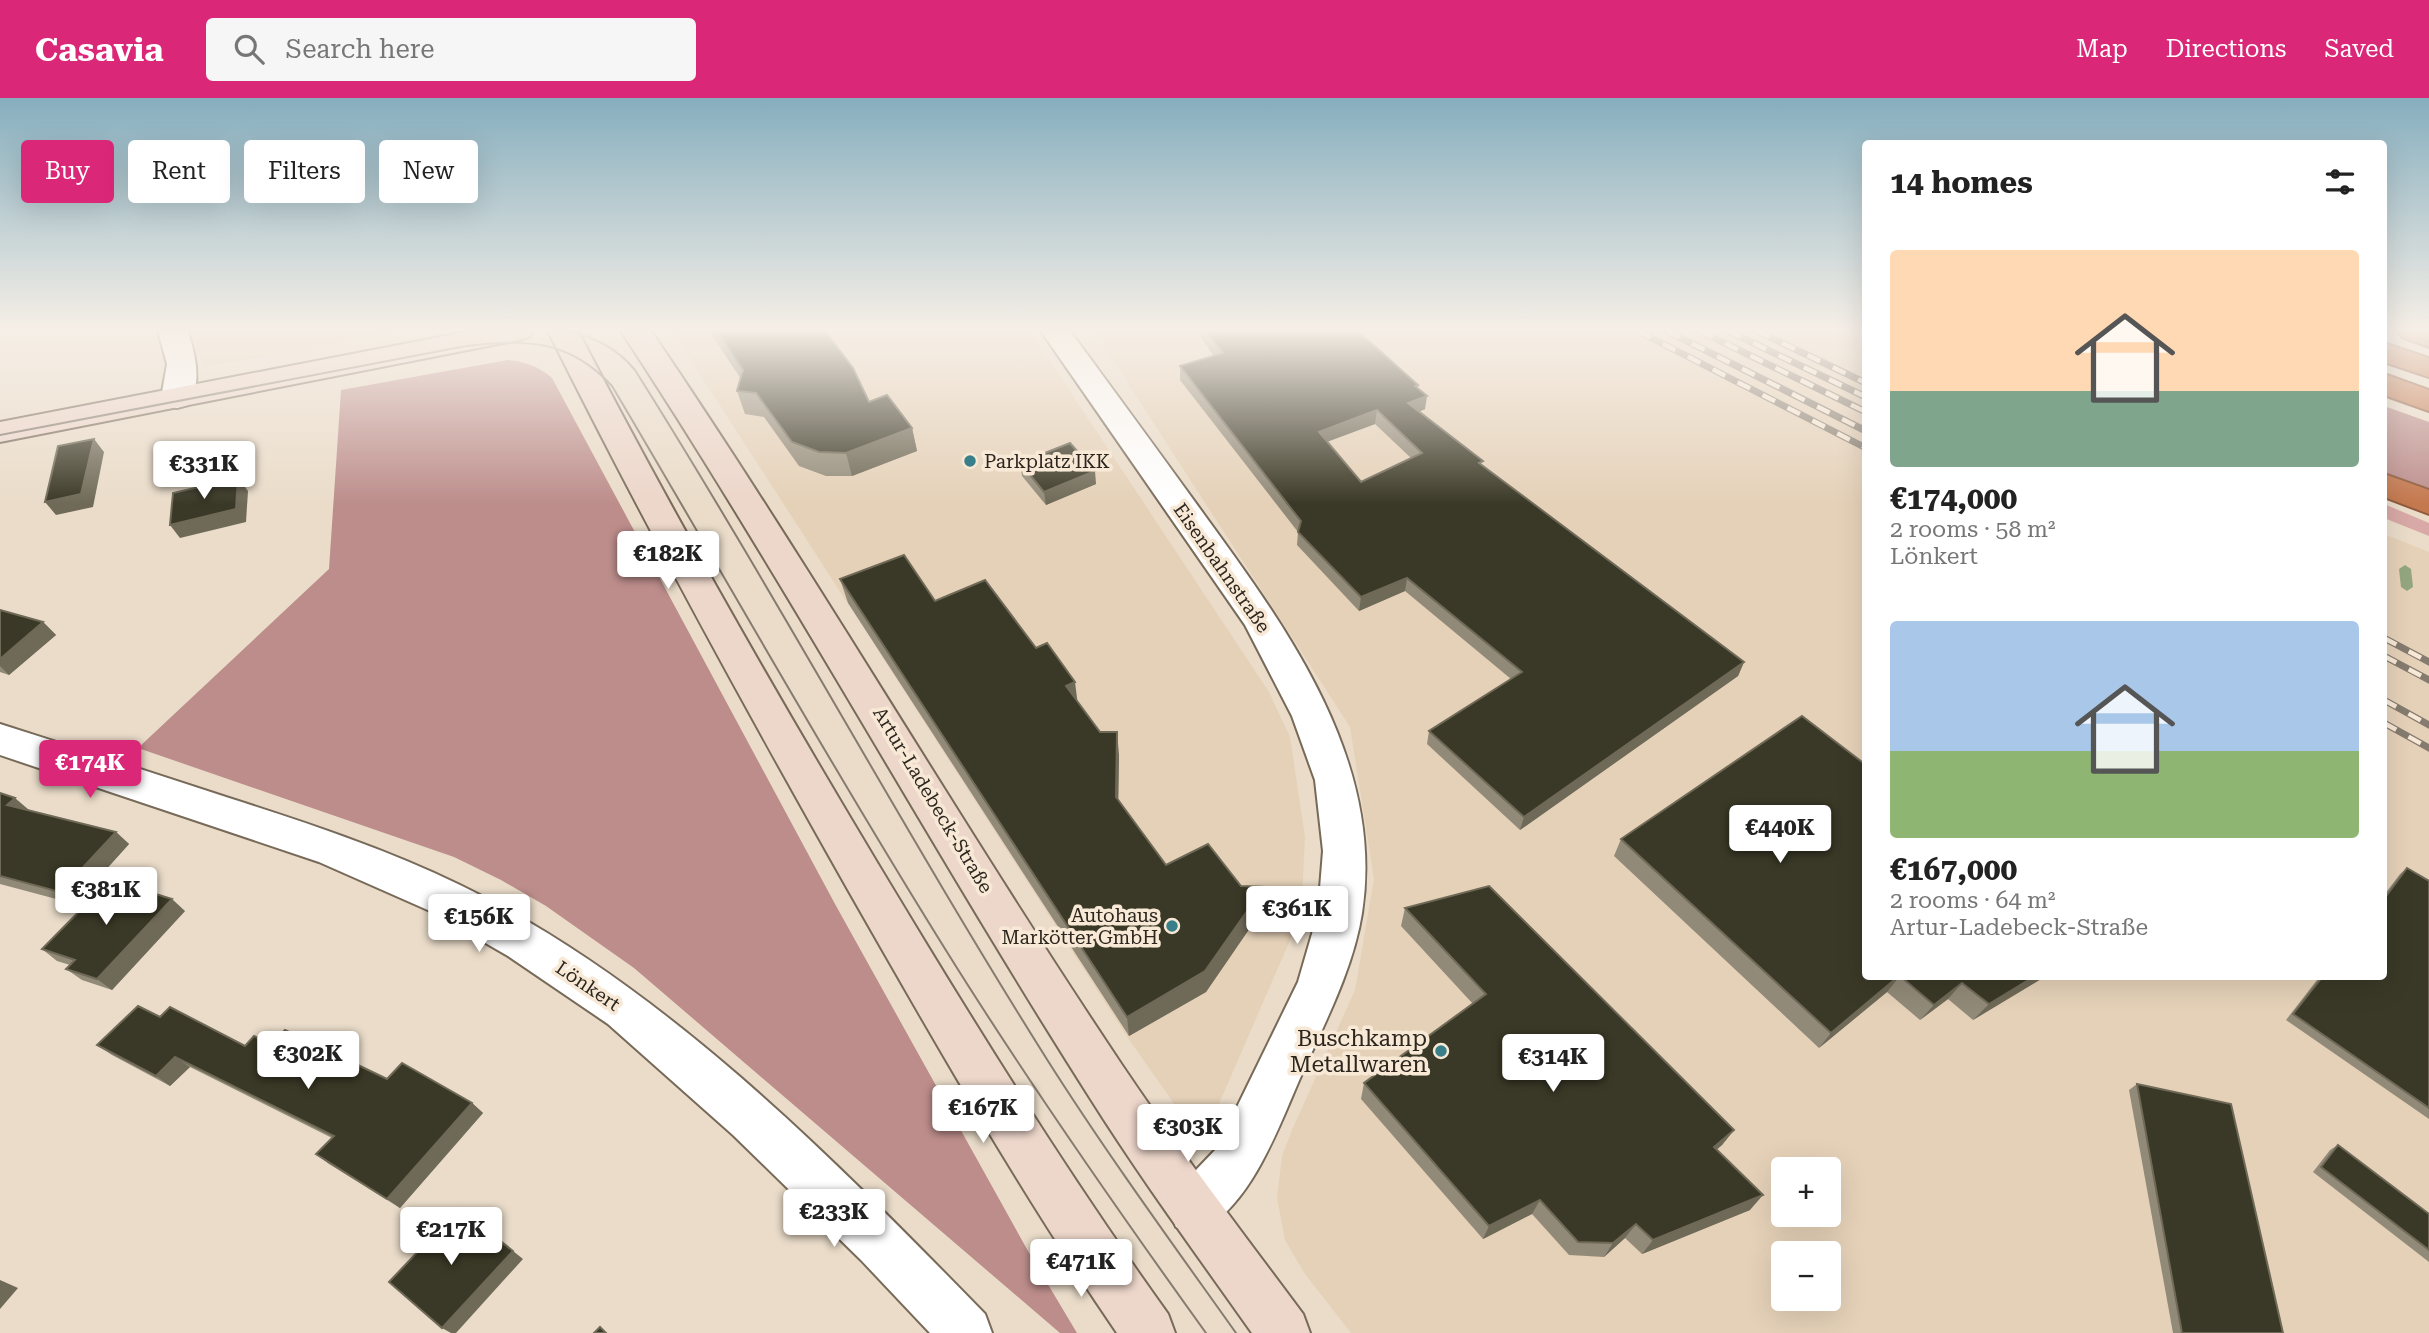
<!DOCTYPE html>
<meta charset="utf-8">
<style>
:root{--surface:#fff;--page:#f6f6f6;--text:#222;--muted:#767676;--accent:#db2777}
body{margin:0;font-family:"Roboto Serif",serif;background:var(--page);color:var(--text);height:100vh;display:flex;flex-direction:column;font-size:26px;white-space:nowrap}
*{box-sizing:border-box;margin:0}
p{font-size:23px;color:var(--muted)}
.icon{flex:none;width:38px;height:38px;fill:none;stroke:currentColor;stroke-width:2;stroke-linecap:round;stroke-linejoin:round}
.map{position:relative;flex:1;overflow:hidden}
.panel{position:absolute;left:1862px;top:42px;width:525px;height:840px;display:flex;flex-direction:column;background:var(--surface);border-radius:7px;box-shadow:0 7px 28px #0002}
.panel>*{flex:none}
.guide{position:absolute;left:21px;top:42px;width:665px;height:63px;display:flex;gap:14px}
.tools{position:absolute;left:1771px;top:1059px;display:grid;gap:14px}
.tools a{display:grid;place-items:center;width:70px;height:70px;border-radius:7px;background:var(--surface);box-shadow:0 7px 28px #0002;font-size:35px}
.price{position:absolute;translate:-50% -60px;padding:0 16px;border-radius:7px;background:#fff;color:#222;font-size:23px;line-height:46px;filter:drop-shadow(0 2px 4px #0008)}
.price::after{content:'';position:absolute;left:50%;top:42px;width:21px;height:16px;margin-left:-10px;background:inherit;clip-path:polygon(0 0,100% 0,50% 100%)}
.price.current{background:var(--accent);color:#fff}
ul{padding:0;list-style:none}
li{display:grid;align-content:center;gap:14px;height:371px;padding:0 28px}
li span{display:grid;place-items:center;height:217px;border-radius:7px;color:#555}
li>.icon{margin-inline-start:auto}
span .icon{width:126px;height:126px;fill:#fffc;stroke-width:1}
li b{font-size:30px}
h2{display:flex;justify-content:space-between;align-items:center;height:84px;padding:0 28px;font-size:30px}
.tag{padding:0 24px;border-radius:7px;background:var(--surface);box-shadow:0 7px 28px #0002;font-size:24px;line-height:63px}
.tag.current{background:var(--accent);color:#fff}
header{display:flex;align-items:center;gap:42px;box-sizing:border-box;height:98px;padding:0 35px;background:var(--accent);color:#fff}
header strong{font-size:33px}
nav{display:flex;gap:38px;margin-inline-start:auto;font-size:24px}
.search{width:490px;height:63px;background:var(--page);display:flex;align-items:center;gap:18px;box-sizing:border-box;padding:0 24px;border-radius:7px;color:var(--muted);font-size:26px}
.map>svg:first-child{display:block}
.built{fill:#e5d1b8;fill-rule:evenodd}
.green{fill:#d8a9a6}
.forest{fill:#bc8d8b}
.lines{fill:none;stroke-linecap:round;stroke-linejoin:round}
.stream{fill:#94a680;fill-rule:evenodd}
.street-casing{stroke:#776a59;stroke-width:4}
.secondary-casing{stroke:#776a59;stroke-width:4}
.highway-casing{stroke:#8f5b3e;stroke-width:4}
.street{fill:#fff;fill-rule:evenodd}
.secondary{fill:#edd6ca;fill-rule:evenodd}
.highway{fill:#c4784e;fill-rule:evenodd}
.tram{stroke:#857b6f;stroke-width:2}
.rail-casing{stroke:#857b6f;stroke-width:7}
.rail{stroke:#f8e9d6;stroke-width:4.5;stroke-dasharray:14;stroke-linecap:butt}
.wall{fill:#928a78;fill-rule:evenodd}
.shaded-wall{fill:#6f6957}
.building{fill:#3a3826;stroke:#6f6957;stroke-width:2;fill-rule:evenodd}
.poi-dot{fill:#387f89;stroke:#f8e9d6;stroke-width:2.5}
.labels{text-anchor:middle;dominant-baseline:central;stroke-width:7;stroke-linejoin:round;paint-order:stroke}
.poi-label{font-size:19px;fill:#2c261f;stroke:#f8e9d6;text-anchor:start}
.street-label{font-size:19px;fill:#2c261f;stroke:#f8e9d6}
.near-poi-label{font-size:23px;fill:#2c261f;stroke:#f8e9d6;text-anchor:end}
</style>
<header>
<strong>Casavia</strong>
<div class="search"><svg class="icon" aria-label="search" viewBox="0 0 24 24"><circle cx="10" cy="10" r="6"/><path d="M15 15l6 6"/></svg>Search here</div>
<nav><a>Map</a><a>Directions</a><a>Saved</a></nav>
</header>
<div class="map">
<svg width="2429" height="1235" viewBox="0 0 2429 1235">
<rect width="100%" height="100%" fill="#eadcc9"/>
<g class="built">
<path d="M 191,233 L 403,233 L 204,269 Z"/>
<path d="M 672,233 L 1030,233 L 1269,594 L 1290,639 L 1305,739 L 1301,817 L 1218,1008 L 1187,1024 L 1128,940 Z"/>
<path d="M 1094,233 L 1865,233 L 1866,878 L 2384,878 L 2384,436 L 2429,454 L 2429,1235 L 1351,1235 L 1305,1176 L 1285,1142 L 1277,1100 L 1282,1058 L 1292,1032 L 1355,892 L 1374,781 L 1350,629 ZM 1783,1071 L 1829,1071 L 1829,1116 L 1783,1116 ZM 1783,1155 L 1829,1155 L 1829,1200 L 1783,1200 Z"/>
</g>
<path class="green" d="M 2384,406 L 2429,425 L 2429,438 L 2384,420 Z"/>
<g class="forest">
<path d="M 508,262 C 526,264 538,268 552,280 L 835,806 L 1028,1153 L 1077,1235 L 1060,1235 L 634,870 L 546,808 L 501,782 L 454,759 L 138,650 L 329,471 L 341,292 Z"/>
<path d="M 2384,308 L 2429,324 L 2429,394 L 2384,377 Z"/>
</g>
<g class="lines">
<path class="stream" d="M 2405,467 L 2411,471 L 2413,489 L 2407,493 L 2401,489 L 2399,471 Z"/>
<defs>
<g id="street">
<path d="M 158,233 L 188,233 C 195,257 203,285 188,307 L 177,310 L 166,307 L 161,300 L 167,266 Z"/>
<path d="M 1041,233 L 1070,233 C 1112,290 1154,347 1195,404 C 1281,522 1386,659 1362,815 C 1353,872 1324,926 1301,978 C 1278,1030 1250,1113 1194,1136 L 1176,1129 L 1169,1111 L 1176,1093 L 1217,1050 L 1298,884 L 1318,815 L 1323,753 L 1315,682 L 1292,618 L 1245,527 Z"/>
<path d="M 0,626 C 76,650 153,675 229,700 C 307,725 386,751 460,787 C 660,884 831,1058 985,1216 L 992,1235 L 930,1235 L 861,1162 L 733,1037 L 608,926 L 508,858 L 430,813 L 319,764 L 0,657 Z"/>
</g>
<g id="secondary">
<path d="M 471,233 L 533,233 L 529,239 L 519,242 L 0,344 L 0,324 Z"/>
<path d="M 548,233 L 578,233 C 672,414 773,591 878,766 C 970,919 1064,1071 1168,1216 L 1175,1235 L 1117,1235 C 1019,1092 933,941 847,790 C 743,606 642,422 548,233 Z"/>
<path d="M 621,233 L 651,233 C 815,474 960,725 1122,967 C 1179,1052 1242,1134 1303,1216 L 1310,1235 L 1252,1235 C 1197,1157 1141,1081 1090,1000 C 929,747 786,484 621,233 Z"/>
</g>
<g id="highway">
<path d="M 2398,233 L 2429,233 L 2429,249 L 2402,239 Z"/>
<path d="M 2384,245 L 2429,260 L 2429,279 L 2384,264 Z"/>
<path d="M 2384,276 L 2429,292 L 2429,313 L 2384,297 Z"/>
<path d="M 2384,376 L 2429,392 L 2429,416 L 2384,399 Z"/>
</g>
</defs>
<use href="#street" class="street-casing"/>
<use href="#secondary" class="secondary-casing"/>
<use href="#highway" class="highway-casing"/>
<use href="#street" class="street"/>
<use href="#secondary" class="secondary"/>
<use href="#highway" class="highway"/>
<g class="tram">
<path d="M 566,233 C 594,239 616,249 635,272 C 778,499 905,736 1048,963 C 1107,1056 1172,1145 1236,1235"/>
<path d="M 0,337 L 466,248 C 525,241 569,241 612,288 C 724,477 831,668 947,854 C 1028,984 1116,1110 1206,1235"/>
</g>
<defs>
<g id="rail">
<path d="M 1638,233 L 1866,350"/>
<path d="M 1667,233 L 1866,333"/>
<path d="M 1700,233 L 1866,314"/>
<path d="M 1728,233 L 1866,299"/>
<path d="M 1757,233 L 1866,285"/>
<path d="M 2384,540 L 2429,564"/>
<path d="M 2384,558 L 2429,582"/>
<path d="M 2384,602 L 2429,627"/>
<path d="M 2384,625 L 2429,650"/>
</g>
</defs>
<use href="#rail" class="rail-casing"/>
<use href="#rail" class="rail"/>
</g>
<g class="wall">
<path d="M 709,233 L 825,233 L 869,304 L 912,330 L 917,353 L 852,378 L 826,378 L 799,368 L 764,319 L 745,316 L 737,293 L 741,281 Z"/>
<path d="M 1196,233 L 1358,233 L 1418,287 L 1418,290 L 1425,311 L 1419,314 L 1482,368 L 1744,564 L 1738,578 L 1520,732 L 1427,646 L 1429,633 L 1511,581 L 1405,493 L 1359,513 L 1297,447 L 1298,434 L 1180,282 L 1180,268 L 1214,258 ZM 1375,326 L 1411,360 L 1361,384 L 1327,344 Z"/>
<path d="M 1020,365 L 1096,386 L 1046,407 L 1022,378 Z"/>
<path d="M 840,481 L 935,503 L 1078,605 L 1100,634 L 1119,657 L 1118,702 L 1166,767 L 1241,788 L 1264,789 L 1263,811 L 1206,894 L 1129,938 L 848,505 Z"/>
<path d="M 0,512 L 43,524 L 56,537 L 9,577 L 0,574 Z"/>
<path d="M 0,695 L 29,712 L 116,734 L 129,746 L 75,806 L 0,786 Z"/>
<path d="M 1621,741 L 2046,878 L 1973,922 L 1948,901 L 1920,922 L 1887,894 L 1819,950 L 1614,758 Z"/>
<path d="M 2407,770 L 2429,783 L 2429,1021 L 2286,922 L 2320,878 L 2384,878 L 2384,797 L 2400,776 Z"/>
<path d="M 1405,810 L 1734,1032 L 1722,1047 L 1716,1052 L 1750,1112 L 1642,1156 L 1625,1140 L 1604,1159 L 1569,1157 L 1532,1116 L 1483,1141 L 1361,1001 L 1364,985 L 1473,906 L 1401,828 Z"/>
<path d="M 185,813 L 112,892 L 82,882 L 66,871 L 70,867 L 57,863 L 42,851 Z"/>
<path d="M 160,919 L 245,948 L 271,947 L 387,981 L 472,1005 L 483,1015 L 400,1110 L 329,1066 L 316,1056 L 332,1040 L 190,969 L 170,988 L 112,957 L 97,947 Z"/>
<path d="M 2137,986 L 2283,1235 L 2173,1235 L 2129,992 Z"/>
<path d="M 2338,1047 L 2429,1116 L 2429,1164 L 2313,1074 L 2330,1052 Z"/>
</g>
<g class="shaded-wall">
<path d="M 1427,298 L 1425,311 L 1406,319 L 1408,305 Z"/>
<path d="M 1377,312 L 1375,326 L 1318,347 L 1319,334 Z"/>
<path d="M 912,330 L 917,353 L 852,378 L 846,355 Z"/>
<path d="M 94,341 L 104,354 L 93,409 L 56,417 L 45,404 Z"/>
<path d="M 1095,373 L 1096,386 L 1046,407 L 1044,394 Z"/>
<path d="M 238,380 L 248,393 L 246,424 L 180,440 L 170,427 Z"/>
<path d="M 1407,480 L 1405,493 L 1359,513 L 1361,499 Z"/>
<path d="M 43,524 L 56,537 L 9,577 L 0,568 L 0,561 Z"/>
<path d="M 1744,564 L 1738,578 L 1520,732 L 1524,719 Z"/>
<path d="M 1075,584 L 1078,608 L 1066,588 Z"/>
<path d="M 1117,634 L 1119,657 L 1118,721 L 1116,699 Z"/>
<path d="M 15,700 L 29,712 L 7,707 Z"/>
<path d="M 116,734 L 129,746 L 75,806 L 60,794 Z"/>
<path d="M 1264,789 L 1263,811 L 1206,894 L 1129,938 L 1127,919 Z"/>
<path d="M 172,801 L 185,813 L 112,892 L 97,881 Z"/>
<path d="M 1900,878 L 1887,894 L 1819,950 L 1831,935 Z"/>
<path d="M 2035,878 L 2046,878 L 1973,922 L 1989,906 Z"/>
<path d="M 1962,885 L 1948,901 L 1920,922 L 1934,907 Z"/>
<path d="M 175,959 L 190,969 L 170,988 L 156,978 Z"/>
<path d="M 472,1005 L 483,1015 L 400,1110 L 387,1101 Z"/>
<path d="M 1734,1032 L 1722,1047 L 1702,1064 L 1714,1049 Z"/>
<path d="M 1763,1097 L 1750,1112 L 1642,1156 L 1653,1142 Z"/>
<path d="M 1540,1102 L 1532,1116 L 1483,1141 L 1489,1128 Z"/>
<path d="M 459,1110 L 523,1161 L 456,1235 L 451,1235 L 442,1230 Z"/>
<path d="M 1636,1126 L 1625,1140 L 1604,1159 L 1613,1145 Z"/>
<path d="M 0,1182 L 18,1190 L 0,1211 Z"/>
</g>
<g class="building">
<path d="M 717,233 L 825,233 L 853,270 L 869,304 L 887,297 L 912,330 L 846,355 L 819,354 L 792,344 L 756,295 L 737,293 L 743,272 Z"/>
<path d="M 1206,233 L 1358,233 L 1418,287 L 1415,288 L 1427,298 L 1408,305 L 1483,363 L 1479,365 L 1744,564 L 1524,719 L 1429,633 L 1522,574 L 1407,480 L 1361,499 L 1298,434 L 1301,423 L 1180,268 L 1223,255 ZM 1377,312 L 1422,355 L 1361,384 L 1319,334 Z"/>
<path d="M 94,341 L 81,396 L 45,404 L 58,348 Z"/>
<path d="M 1070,345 L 1095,373 L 1044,394 L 1020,365 Z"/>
<path d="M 238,380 L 236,411 L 170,427 L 173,395 Z"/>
<path d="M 904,457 L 935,503 L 985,482 L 1036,550 L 1047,545 L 1075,584 L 1066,588 L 1100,634 L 1117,634 L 1116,699 L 1166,767 L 1208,746 L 1241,788 L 1264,789 L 1205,873 L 1127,919 L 840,481 Z"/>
<path d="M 0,512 L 43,524 L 0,561 Z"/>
<path d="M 1802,618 L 1866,667 L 1866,878 L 1899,878 L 1831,935 L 1621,741 Z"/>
<path d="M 0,695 L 15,700 L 7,707 L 116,734 L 60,794 L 0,778 Z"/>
<path d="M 2407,770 L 2429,783 L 2429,1010 L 2293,916 L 2323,878 L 2384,878 L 2384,801 Z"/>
<path d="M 110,782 L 172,801 L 97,881 L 66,871 L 75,862 L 42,851 Z"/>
<path d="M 1489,788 L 1734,1032 L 1714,1049 L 1763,1097 L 1653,1142 L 1636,1126 L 1613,1145 L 1578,1144 L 1540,1102 L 1489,1128 L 1364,985 L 1486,896 L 1405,810 Z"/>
<path d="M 1900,878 L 2035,878 L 1989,906 L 1962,885 L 1934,907 Z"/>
<path d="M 138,908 L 160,919 L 170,909 L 245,948 L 254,938 L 271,947 L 285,932 L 387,981 L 402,965 L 472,1005 L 387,1101 L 316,1056 L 334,1038 L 175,959 L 156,978 L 97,947 Z"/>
<path d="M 2137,986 L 2231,1006 L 2283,1235 L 2182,1235 Z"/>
<path d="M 2338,1047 L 2429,1116 L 2429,1152 L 2321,1069 Z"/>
<path d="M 459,1110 L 513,1153 L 442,1230 L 389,1184 Z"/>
<path d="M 600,1229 L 606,1235 L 594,1235 Z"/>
</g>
<linearGradient id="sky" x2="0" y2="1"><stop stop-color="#86aebe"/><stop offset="0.57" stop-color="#f6efe7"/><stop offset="1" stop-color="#f6efe7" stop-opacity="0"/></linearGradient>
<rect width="2429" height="406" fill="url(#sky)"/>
<g class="poi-dot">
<circle cx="970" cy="363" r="7"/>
<circle cx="1172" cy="828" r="7"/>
<circle cx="1441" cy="953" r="7"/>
</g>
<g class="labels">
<g class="poi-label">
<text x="984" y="363">Parkplatz IKK</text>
<text x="1158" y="817" text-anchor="end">Autohaus<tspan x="1158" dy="22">Markötter GmbH</tspan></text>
</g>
<g class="street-label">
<text transform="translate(1222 470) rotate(55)">Eisenbahnstraße</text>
<text transform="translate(933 702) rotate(59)">Artur-Ladebeck-Straße</text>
<text transform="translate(588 888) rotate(34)">Lönkert</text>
</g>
<g class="near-poi-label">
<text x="1427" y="940">Buschkamp<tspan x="1427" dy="26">Metallwaren</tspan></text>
</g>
</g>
</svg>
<div class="tools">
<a>+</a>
<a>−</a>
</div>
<b class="price" style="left:204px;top:403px">€331K</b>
<b class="price" style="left:668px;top:493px">€182K</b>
<b class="price current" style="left:90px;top:702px">€174K</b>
<b class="price" style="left:1780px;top:767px">€440K</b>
<b class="price" style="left:106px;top:829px">€381K</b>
<b class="price" style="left:1297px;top:848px">€361K</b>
<b class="price" style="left:479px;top:856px">€156K</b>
<b class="price" style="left:308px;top:993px">€302K</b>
<b class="price" style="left:1553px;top:996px">€314K</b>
<b class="price" style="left:983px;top:1047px">€167K</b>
<b class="price" style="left:1188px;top:1066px">€303K</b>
<b class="price" style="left:834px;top:1151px">€233K</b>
<b class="price" style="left:451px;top:1169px">€217K</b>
<b class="price" style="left:1081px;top:1201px">€471K</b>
<div class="guide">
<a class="tag current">Buy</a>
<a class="tag">Rent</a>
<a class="tag">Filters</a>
<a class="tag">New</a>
</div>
<section class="panel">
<h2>14 homes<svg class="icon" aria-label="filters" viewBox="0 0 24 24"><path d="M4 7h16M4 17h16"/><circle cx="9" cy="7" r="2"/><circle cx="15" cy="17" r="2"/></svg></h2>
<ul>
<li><span style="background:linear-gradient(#ffd9b3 65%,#7fa58c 0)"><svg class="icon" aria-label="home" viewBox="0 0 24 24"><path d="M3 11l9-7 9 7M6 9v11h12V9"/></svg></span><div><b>€174,000</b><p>2 rooms · 58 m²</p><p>Lönkert</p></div></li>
<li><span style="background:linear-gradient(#a9c7e8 60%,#8fb573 0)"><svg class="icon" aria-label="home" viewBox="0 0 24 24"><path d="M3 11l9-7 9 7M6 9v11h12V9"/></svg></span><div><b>€167,000</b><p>2 rooms · 64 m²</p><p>Artur-Ladebeck-Straße</p></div></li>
</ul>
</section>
</div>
